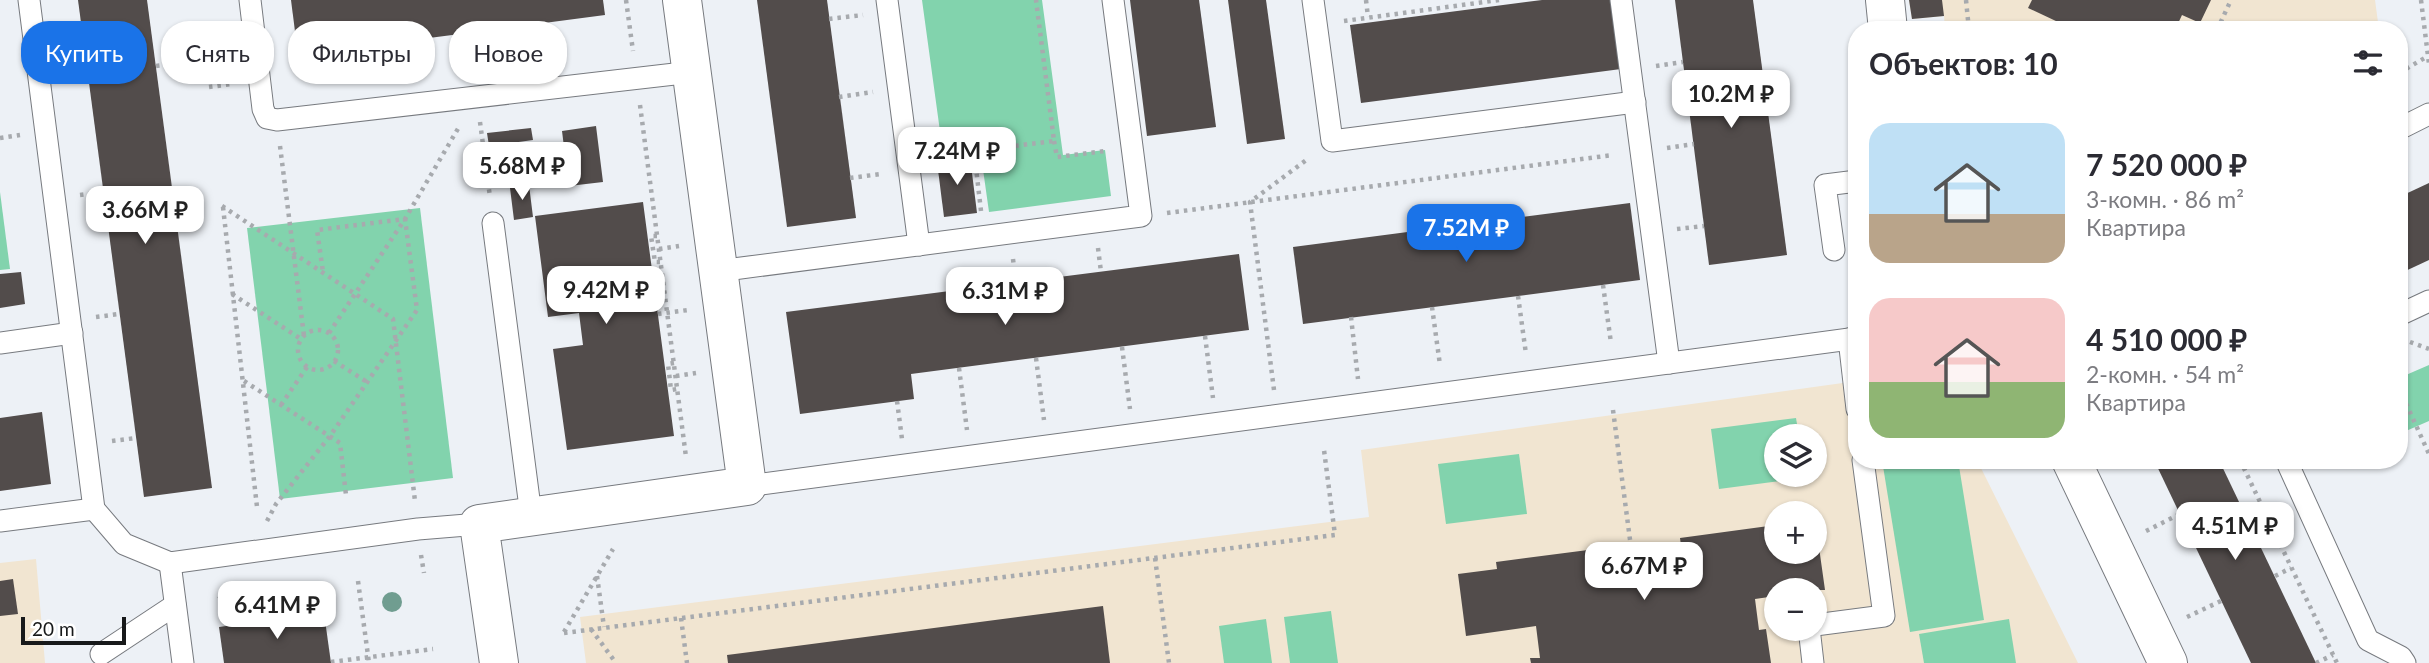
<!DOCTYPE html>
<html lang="ru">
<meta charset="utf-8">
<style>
:root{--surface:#fff;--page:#f7f7f7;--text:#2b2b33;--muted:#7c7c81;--accent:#1a73e8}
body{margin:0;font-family:Lato,sans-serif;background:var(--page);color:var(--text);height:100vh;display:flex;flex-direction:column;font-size:26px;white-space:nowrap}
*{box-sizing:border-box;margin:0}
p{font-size:23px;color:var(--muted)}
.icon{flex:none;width:38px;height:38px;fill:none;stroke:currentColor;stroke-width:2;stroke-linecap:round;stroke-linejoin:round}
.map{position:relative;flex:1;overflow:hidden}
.side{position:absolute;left:1848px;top:21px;width:560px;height:448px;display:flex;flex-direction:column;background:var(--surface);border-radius:28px;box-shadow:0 2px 5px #0004}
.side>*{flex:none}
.banner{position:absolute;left:21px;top:21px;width:665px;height:63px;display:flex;gap:14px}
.fabs{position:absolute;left:1764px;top:424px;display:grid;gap:14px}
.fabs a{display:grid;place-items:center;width:63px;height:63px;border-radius:50%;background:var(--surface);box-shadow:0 2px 5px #0004;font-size:35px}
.scale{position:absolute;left:21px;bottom:18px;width:105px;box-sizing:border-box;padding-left:7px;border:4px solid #17191a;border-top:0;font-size:19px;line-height:24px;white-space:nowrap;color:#17191a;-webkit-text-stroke:5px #fff;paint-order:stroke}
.price{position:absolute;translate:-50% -60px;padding:0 16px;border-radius:14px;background:#fff;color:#222;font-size:23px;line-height:46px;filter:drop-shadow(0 2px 4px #0008)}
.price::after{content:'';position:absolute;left:50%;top:42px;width:21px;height:16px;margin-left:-10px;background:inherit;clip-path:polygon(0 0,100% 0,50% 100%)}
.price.selected{background:var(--accent);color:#fff}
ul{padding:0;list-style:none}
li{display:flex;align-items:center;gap:21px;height:175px;padding:0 21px}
li span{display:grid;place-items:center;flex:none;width:196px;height:140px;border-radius:21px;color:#555}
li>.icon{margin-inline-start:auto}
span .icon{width:84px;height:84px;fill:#fffc;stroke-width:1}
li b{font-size:30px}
h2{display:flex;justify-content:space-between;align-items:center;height:84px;padding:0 21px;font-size:30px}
.chip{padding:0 24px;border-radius:28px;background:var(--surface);box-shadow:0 2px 5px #0004;font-size:24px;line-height:63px}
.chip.selected{background:var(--accent);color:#fff}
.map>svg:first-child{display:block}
.education{fill:#f1e5d1;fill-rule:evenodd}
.green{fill:#82d3ad}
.building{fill:#524c4b}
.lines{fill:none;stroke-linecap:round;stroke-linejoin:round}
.service-casing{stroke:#777a7f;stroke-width:23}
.minor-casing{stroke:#777a7f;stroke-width:40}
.path{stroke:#a7aaae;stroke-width:4.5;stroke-dasharray:3.5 5;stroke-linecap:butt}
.service{stroke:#fff;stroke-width:21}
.minor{stroke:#fff;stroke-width:38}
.tree{fill:#709d90}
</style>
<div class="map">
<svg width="2429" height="663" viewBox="0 0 2429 663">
<rect width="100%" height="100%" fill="#edf1f6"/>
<g class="education">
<path d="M 1909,0 L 2375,0 L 2379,30 L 1945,30 L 1944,16 L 1912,19 Z"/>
<path d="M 1857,381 L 1857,460 L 1977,460 L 2078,663 L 586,663 L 580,617 L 1369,517 L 1361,450 ZM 1776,436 L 1815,436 L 1815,474 L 1776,474 ZM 1776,513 L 1815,513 L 1815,551 L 1776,551 ZM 1776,590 L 1815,590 L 1815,628 L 1776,628 Z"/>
<path d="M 36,559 L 45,663 L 0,663 L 0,563 Z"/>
</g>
<g class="green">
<path d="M 922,0 L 1042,0 L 1063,155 L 1105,150 L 1111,196 L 989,212 L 979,141 L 942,146 Z"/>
<path d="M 0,192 L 10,269 L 0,270 Z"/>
<path d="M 420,208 L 453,478 L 280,499 L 247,228 Z"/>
<path d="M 2429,365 L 2429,421 L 2399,434 L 2399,378 Z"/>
<path d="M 1796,418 L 1799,436 L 1776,436 L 1776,474 L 1804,474 L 1804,478 L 1719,489 L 1711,429 Z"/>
<path d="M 1519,454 L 1527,514 L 1446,524 L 1438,464 Z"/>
<path d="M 1882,460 L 1958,460 L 1984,620 L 1910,632 Z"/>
<path d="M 1331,611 L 1338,663 L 1290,663 L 1284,617 Z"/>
<path d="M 1266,619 L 1272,663 L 1224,663 L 1219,626 Z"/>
<path d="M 2009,619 L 2016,663 L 1924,663 L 1919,634 Z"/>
</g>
<g class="building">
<path d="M 78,0 L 147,0 L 212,488 L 144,497 Z"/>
<path d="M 291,0 L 603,0 L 605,15 L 298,55 Z"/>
<path d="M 757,0 L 827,0 L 856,218 L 787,227 Z"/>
<path d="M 1130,0 L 1199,0 L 1216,127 L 1147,136 Z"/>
<path d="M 1228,0 L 1266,0 L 1285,139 L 1247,144 Z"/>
<path d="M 1542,0 L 1613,0 L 1621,69 L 1361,103 L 1350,25 Z"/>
<path d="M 1675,0 L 1753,0 L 1787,255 L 1709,265 Z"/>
<path d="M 1909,0 L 1942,0 L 1944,16 L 1912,19 Z"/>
<path d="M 2032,0 L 2211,0 L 2200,23 L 2182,15 L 2175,30 L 2075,30 L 2028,8 Z"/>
<path d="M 526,40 L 528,57 L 495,62 L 493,44 Z"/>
<path d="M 596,126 L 603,182 L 569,186 L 562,131 Z"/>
<path d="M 531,128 L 533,140 L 489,146 L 487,133 Z"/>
<path d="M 531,142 L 535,163 L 507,167 L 504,145 Z"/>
<path d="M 970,157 L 977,213 L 944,217 L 937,162 Z"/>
<path d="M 2429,183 L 2429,260 L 2399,274 L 2399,197 Z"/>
<path d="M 529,185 L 533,217 L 514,220 L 510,188 Z"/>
<path d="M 643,202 L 674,436 L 567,450 L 553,349 L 583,345 L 579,313 L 548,317 L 535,216 Z"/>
<path d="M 1630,203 L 1640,280 L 1303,324 L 1293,247 Z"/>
<path d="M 1239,254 L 1249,330 L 911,374 L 914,399 L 800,414 L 786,312 Z"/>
<path d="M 21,272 L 25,304 L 0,308 L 0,274 Z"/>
<path d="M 42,412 L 51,484 L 0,491 L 0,418 Z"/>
<path d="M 2154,460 L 2219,460 L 2316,663 L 2251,663 Z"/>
<path d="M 1776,525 L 1776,551 L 1815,551 L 1816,526 L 1825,590 L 1776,590 L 1776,596 L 1755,599 L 1759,630 L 1766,629 L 1771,663 L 1531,663 L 1530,658 L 1540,658 L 1536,626 L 1466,636 L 1458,574 L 1497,569 L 1496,562 L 1588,550 L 1594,587 L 1619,584 L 1616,557 L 1650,552 L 1654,580 L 1685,576 L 1680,538 Z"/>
<path d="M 13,579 L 18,614 L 0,616 L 0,581 Z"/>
<path d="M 1103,606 L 1110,663 L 728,663 L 727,655 Z"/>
<path d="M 324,613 L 331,663 L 224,663 L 219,627 Z"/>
</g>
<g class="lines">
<defs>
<g id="service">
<path d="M 29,0 L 94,509 L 124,544 L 170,563 L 418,529 L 479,524"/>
<path d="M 250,0 L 263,109 L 267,118 L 277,120 L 692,72"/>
<path d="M 887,0 L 919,245"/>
<path d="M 1313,0 L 1332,141 L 1635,102"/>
<path d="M 1621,0 L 1669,363"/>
<path d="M 2399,129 L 2429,114"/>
<path d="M 493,223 L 531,515"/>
<path d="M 1834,250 L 1825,185 L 1857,181"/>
<path d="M 718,271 L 1141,216 L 1113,0"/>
<path d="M 2399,315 L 2429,301"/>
<path d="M 1849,339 L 1857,409"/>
<path d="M 0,343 L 72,333"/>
<path d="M 2286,460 L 2368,640 L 2401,657 L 2405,663"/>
<path d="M 747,486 L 1857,338"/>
<path d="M 0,521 L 94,509"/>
<path d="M 170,563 L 183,663"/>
<path d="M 1815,625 L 1884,616 L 1863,460"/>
<path d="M 1809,628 L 1813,663"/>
<path d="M 101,654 L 175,605"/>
</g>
<g id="minor">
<path d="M 1885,0 L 1888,30"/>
<path d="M 2071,460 L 2168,663"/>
<path d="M 499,663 L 479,524 L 747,486 L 682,0"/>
</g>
</defs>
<use href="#service" class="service-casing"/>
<use href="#minor" class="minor-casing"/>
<g class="path">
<path d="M 626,0 L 633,51"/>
<path d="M 1366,0 L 1368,17"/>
<path d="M 1966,0 L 1969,30"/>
<path d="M 2421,0 L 2429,64"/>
<path d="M 829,19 L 863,15"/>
<path d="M 1344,21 L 1499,0"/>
<path d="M 2217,30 L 2231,0"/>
<path d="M 156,66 L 206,60"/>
<path d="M 1656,66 L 1683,62"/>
<path d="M 67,69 L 87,67"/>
<path d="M 2399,73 L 2428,56"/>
<path d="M 209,87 L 232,84"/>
<path d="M 839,97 L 873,92"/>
<path d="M 640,105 L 686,457"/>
<path d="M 480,122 L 490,197"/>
<path d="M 0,138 L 20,135"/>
<path d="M 1054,141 L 1057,157 L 1105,151"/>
<path d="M 280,146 L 304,336"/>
<path d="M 1667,148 L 1694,144"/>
<path d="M 850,178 L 881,174"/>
<path d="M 80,195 L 104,192"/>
<path d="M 222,206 L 393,319 L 415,501"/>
<path d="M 223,207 L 257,507"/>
<path d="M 981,211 L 974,151 L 1054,141 L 1036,0"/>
<path d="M 1167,213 L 1613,155"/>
<path d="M 1677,229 L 1704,226"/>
<path d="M 657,236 L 651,236 L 655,262 L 660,262"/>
<path d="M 1098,248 L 1101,272"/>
<path d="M 659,249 L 679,246"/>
<path d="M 1013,259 L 1016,283"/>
<path d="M 1603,285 L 1611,343"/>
<path d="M 232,294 L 301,339"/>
<path d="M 1518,296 L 1526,354"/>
<path d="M 1432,307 L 1440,365"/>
<path d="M 658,314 L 688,310"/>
<path d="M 96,317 L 119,314"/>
<path d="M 1351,317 L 1358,379"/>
<circle cx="318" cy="350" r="20"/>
<path d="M 329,333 L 405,219 L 459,127"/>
<path d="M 1205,336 L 1213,398"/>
<path d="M 2410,342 L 2429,349"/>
<path d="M 1122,347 L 1130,409"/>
<path d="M 1036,358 L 1044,420"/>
<path d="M 334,361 L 367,382"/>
<path d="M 674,363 L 668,364 L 671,390 L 677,389"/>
<path d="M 959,368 L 967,430"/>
<path d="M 676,376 L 696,373"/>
<path d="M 244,381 L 340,443 L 346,495"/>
<path d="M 2399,388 L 2429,454"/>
<path d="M 1274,390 L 1250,202 L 1309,158"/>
<path d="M 897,401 L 902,439"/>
<path d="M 281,405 L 307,367"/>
<path d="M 1613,410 L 1632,555"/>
<path d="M 112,441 L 136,438"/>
<path d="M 2240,460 L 2337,663"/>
<path d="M 267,521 L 276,504 L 330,436 L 417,310 L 405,219 L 317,230 L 323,272"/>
<path d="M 2146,531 L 2180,514"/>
<path d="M 421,555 L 424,573"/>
<path d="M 1155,558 L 1169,663"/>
<path d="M 597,576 L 604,627"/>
<path d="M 2275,576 L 2291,568"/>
<path d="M 358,581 L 369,663"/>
<path d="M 219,599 L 230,583"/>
<path d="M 2187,617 L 2221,601"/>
<path d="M 681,618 L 687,663"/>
<path d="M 591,629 L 616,663"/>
<path d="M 564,632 L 613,549"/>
<path d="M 564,633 L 1335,535 L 1324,450"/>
<path d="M 331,662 L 433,649"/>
<path d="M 2316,663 L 2333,655"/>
</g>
<use href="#service" class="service"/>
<use href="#minor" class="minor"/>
</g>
<circle class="tree" cx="392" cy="602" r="10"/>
</svg>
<div class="fabs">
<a><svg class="icon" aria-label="layers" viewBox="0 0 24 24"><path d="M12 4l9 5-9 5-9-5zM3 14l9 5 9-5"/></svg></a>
<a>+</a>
<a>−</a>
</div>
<div class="scale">20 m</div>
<b class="price" style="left:1731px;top:130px">10.2M ₽</b>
<b class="price" style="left:957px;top:187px">7.24M ₽</b>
<b class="price" style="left:522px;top:202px">5.68M ₽</b>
<b class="price" style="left:145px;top:246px">3.66M ₽</b>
<b class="price selected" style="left:1466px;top:264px">7.52M ₽</b>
<b class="price" style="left:606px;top:326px">9.42M ₽</b>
<b class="price" style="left:1005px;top:327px">6.31M ₽</b>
<b class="price" style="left:2235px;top:562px">4.51M ₽</b>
<b class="price" style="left:1644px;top:602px">6.67M ₽</b>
<b class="price" style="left:277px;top:641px">6.41M ₽</b>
<div class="banner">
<a class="chip selected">Купить</a>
<a class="chip">Снять</a>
<a class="chip">Фильтры</a>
<a class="chip">Новое</a>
</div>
<section class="side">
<h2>Объектов: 10<svg class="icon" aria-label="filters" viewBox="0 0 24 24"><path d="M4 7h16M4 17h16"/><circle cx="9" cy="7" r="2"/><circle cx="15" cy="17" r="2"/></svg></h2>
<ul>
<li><span style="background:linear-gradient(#bfe0f5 65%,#b9a48a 0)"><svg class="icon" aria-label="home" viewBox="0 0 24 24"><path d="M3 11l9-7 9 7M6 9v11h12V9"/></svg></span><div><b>7 520 000 ₽</b><p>3-комн. · 86 m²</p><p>Квартира</p></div></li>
<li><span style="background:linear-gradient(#f6c9c9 60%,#8fb573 0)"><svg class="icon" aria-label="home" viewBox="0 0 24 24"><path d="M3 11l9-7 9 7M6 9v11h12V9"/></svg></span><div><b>4 510 000 ₽</b><p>2-комн. · 54 m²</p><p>Квартира</p></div></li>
</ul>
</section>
</div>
